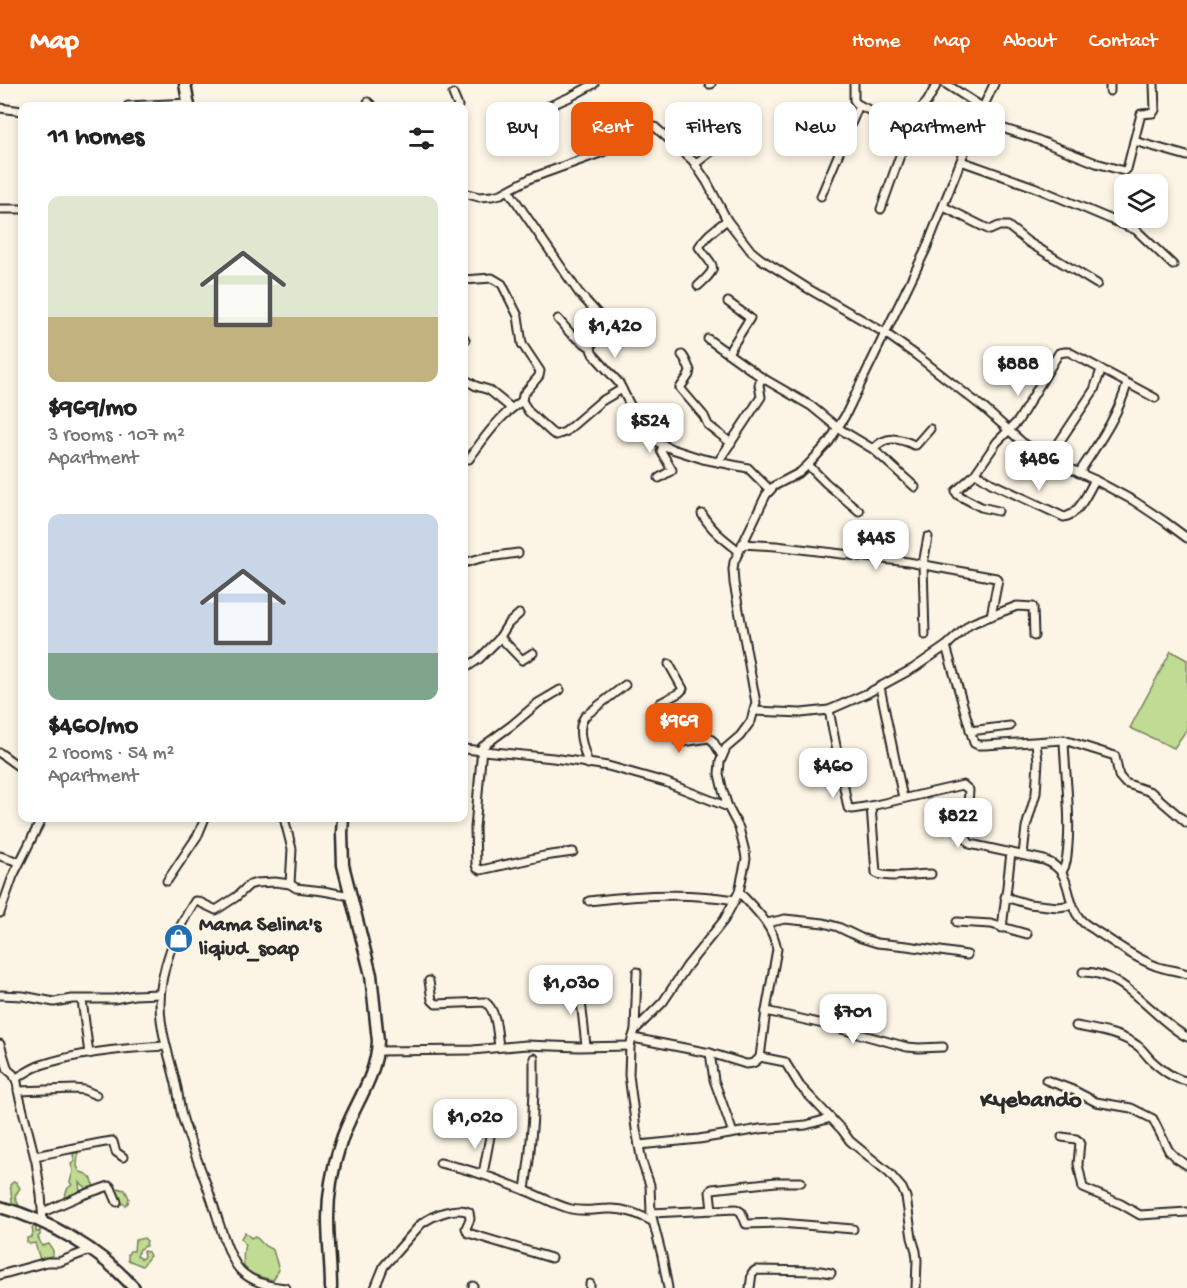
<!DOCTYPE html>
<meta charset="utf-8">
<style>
:root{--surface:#fff;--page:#f2f2f2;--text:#222;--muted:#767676;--accent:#ea580c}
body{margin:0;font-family:"Gochi Hand",sans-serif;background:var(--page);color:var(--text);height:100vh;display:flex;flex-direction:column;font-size:22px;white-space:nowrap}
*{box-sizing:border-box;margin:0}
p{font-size:20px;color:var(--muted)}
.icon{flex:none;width:33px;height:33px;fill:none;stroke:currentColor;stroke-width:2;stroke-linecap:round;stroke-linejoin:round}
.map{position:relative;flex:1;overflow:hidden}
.details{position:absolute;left:18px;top:18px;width:450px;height:720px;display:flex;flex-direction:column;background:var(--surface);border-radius:12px;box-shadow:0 3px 9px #0003}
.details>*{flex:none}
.top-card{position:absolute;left:486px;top:18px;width:570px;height:54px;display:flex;gap:12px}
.fabs{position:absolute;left:1114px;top:90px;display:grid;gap:12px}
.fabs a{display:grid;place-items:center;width:54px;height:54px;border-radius:12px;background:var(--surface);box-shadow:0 3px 9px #0003;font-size:30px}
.price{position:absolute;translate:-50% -51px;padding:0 14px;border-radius:12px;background:#fff;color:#222;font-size:20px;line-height:39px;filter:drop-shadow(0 2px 3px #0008)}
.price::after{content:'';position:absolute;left:50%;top:36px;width:18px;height:14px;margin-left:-9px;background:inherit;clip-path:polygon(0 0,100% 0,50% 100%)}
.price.on{background:var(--accent);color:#fff}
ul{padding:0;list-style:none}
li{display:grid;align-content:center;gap:12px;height:318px;padding:0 30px}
li span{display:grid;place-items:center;height:186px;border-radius:12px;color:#555}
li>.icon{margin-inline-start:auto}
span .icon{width:108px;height:108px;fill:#fffc;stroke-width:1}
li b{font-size:26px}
h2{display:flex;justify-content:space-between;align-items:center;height:72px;padding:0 30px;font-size:26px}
.chip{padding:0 21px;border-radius:12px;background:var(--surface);box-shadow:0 3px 9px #0003;font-size:21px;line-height:54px}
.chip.on{background:var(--accent);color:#fff}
header{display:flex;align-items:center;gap:36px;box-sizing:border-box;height:84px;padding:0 30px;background:var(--accent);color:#fff}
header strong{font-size:28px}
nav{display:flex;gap:33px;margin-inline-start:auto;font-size:21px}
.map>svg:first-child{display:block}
.green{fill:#c0db92;stroke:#76835e;stroke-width:1.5}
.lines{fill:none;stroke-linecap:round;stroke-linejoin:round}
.stream{stroke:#5a8992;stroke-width:1.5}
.street-casing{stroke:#2b2b2b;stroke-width:11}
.secondary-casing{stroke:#2b2b2b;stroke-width:15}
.street{stroke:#fcf5e5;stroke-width:7}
.secondary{stroke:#fcf5e5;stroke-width:10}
.labels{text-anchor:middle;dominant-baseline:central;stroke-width:4.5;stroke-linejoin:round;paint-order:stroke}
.poi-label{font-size:21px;font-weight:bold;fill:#2b2b2b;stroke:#fcf5e5;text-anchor:start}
.quarter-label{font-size:24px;font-weight:bold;fill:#2b2b2b;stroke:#fcf5e5}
</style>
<header>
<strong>Map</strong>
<nav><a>Home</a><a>Map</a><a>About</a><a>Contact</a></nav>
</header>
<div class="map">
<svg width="1187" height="1204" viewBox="0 0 1187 1204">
<rect width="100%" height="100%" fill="#fcf5e5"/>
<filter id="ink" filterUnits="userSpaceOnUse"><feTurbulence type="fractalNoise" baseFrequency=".0167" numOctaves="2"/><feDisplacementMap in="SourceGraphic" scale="12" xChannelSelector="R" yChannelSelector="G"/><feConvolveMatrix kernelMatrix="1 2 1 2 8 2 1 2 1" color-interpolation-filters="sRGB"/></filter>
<g filter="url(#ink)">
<g class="green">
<path d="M 1171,567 L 1187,576 L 1187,645 L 1174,664 L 1130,644 Z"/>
<path d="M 75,1068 L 78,1070 L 77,1082 L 80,1088 C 89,1090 95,1094 93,1105 L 88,1105 L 79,1098 L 80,1109 L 67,1117 L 64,1113 L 68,1104 L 72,1101 L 70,1098 L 73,1087 L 71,1080 L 75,1077 L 73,1071 Z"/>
<path d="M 13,1098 L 16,1098 L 20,1104 L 15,1112 L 16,1116 L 18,1119 L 19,1122 L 17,1125 L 13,1124 C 11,1117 12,1109 10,1101 Z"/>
<path d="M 113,1098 L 117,1104 L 125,1106 L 129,1114 L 128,1119 L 125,1121 C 118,1117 115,1107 111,1099 Z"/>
<path d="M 33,1143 L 36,1143 L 36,1148 L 38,1148 L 40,1146 L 40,1151 L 38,1153 L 42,1162 L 49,1160 L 53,1167 L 53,1171 L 40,1176 L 35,1159 L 30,1160 L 27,1158 L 27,1154 L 31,1153 L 33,1150 L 32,1144 Z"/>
<path d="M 245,1148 L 251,1154 L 255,1152 L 265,1162 L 273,1166 L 279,1186 L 273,1196 L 249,1190 C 248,1188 245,1185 244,1183 C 243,1178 243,1165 245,1161 L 241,1154 Z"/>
<path d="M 144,1154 L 147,1157 L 146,1162 L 140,1165 L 137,1172 L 142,1175 L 144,1172 L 143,1167 L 148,1168 L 150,1172 C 146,1175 146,1179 142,1182 L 128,1176 L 128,1170 L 130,1167 L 134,1167 L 135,1156 Z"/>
</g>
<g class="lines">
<g class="stream">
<path d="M 0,1117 L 10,1121"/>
<path d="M 7,1131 L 17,1135"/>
<path d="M 22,1137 L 31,1140"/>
<path d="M 36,1142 L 41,1144"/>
<path d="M 73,1162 L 79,1165"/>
</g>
<defs>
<g id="street">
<path d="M 709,0 L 711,0"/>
<path d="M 854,0 L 854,16 L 857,20 L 909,46"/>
<path d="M 946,0 L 982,23"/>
<path d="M 1110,7 L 1110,0"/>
<path d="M 453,10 L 458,22"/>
<path d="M 368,18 L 372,22"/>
<path d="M 128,22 L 189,19"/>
<path d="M 0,24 L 22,27"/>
<path d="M 977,36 L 1033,54 L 1096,79 L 1124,87 L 1127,85 L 1141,30 L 1153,29 L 1155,26 L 1154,0"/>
<path d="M 550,49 L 541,31 L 545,24 L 570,13 L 594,0"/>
<path d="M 1134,57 L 1187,72"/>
<path d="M 961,77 L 1034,103 L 1136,146 L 1173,181"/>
<path d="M 695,80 L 729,54 L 729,50 L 721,36"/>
<path d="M 509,107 L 579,209 L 606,239 C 609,257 584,254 593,270 L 619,299 L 637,335 L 648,351 L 661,360 L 672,365 L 703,375 L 748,384 L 770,406"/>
<path d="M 464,109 L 479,113 L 492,112 L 501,110 L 531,94 L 603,68 L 646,44 L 655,43 L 693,77 L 707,98 L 727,136 L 751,167 L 761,175 L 807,204 L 885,249 L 916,271 L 985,325 L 1023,359 L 1053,377 L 1095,396 L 1134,417 L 1164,437 L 1187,454"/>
<path d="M 821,112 L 859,21"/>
<path d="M 944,123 L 990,146 L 999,142 L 1008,142 L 1028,158 L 1097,200"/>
<path d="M 0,125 L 22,125"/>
<path d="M 881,125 L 914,32 L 927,18 L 937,0"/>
<path d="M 464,196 L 492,194 L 502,200 L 518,232 L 522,260 L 540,287 L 539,292 L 523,311 L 522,317 L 529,328 L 552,349 L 556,351 L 565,348 L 600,318 L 622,305"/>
<path d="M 698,202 C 720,182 714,184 699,163 C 705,152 717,144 727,136"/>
<path d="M 558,235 L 570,249 L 590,263"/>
<path d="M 464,254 L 465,256"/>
<path d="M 708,255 L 761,293 L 811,322 L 838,344 L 873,365 L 915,403"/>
<path d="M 728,269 L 750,234 L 728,218"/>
<path d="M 682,271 C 686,275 687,281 690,286 L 689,291 L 680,304 L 704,332 L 708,341 L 731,359"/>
<path d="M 464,295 L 476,302 L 489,306 L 511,324"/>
<path d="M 873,365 C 886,351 899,354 914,361 L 916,361 L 930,345"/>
<path d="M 469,375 C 484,354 500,331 522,317"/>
<path d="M 1048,375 L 1094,306 L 1101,286"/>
<path d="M 718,378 L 761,313 L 759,301 L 761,293"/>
<path d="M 808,381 L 826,399 L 859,427"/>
<path d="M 976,389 L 991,399 L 1064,433 C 1079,431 1087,409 1095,396"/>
<path d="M 1079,389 C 1097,361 1118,333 1127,300"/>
<path d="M 659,394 L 672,386 L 661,367 L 664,361"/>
<path d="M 998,427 L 981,423 L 958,411 L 956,408 L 956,407 L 975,390 L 997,358 L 1018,337 L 1059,269 L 1065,268 L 1069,268 L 1155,314"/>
<path d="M 702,430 C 711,446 725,456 739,467"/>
<path d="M 742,460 L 776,462 L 908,478 L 996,494 L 998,496 L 991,532"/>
<path d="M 464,479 L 481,474 L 518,469"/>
<path d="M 925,551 L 923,480 L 928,453"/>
<path d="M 500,553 L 522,576 L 533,569"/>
<path d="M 946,562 L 974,659 L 978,661 L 985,661 L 1064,656 L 1115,672 L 1119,692 L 1125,699 L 1151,708 L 1187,739"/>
<path d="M 669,580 L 683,605 L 679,609 L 660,619 L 659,624 L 678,657 L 683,658 L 709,654 L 713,657 L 722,672"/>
<path d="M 464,585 L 479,575 L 498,556 L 508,540 L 519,530"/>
<path d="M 880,603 L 903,714"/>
<path d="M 560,606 L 538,619 L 512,641 L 482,663 L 475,744 L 476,781 L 477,784 L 481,786 L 544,772 L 573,768"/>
<path d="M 829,626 L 848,724 L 852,725 L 871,722 L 963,701 L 969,706 L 966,750 L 967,756 L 970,760 L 1044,776 C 1075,787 1063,816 1081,836 C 1085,841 1091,843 1096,847 C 1115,859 1134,874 1156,882 C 1166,886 1177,886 1187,890"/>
<path d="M 754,627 L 801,629 L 829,626 L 868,609 L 914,584 L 946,562 L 969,541 L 975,538 L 1017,522 L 1033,523 L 1034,552"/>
<path d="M 970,647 L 1010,642"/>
<path d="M 464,665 L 553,674 L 608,682 L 665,698 L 728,723"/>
<path d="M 0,669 L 22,685"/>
<path d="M 588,680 C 584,664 575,646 585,632 L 625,601"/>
<path d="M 871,722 L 876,789 C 889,795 916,790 931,790"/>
<path d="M 284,734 L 292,765 L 290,800"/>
<path d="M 1023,771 L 1026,743 L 1036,709 L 1038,677 L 1036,659"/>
<path d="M 0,772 L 19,778"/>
<path d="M 1062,788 C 1067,780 1067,771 1068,761 C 1071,726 1065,692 1064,656"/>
<path d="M 167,797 L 198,751 L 205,734"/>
<path d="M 1005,813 L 1029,820 L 1058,823 L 1073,821"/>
<path d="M 589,817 C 637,811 686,808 735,816"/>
<path d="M 0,829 L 13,792 L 42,734"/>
<path d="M 957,838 L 991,840 L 1027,850"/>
<path d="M 767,839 L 785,835 L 824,839 L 838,843 L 861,854 L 877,859 L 907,862 L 967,871"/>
<path d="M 1002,844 L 1011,769"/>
<path d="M 1083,888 C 1125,887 1153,935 1187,953"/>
<path d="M 429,897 L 432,916 L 436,920 L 485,918 C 497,926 497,949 499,963"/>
<path d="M 579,899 L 586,962"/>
<path d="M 0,911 L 23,912 L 54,918 L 72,915 L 114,915 L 134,911 L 160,910"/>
<path d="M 82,916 L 89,970"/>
<path d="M 766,927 L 823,940 L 907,963 L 919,964 L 943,963"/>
<path d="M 1076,942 C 1097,946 1120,949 1138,962 C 1143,966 1147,972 1151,976 C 1161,985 1173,995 1187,997"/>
<path d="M 635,946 L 637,888"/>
<path d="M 633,954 L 710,969 L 746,980 C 753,980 756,978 760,973 L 766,927 L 777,865 C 773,841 755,825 739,808"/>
<path d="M 0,960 L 8,986 L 13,990 L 17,998 L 19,1011 L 36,1078 L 41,1111 L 43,1139"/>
<path d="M 377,967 L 473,966 L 526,961 L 579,963 L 630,962"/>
<path d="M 710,969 L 714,996 L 733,1049"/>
<path d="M 760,973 L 785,978 L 800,1002 L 842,1046 L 850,1057 L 889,1089 L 902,1104 L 906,1113 L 912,1154 L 916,1167 L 917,1176 L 916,1204"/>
<path d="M 16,994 C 24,990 32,984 41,981 C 80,968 124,964 165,962"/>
<path d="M 1046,996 L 1073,1006 L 1096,1018 L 1131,1024 L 1153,1035 L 1169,1067 L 1176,1074 L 1187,1081"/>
<path d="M 18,1007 L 75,1005 L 84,1006 L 96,1011"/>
<path d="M 1062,1053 L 1076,1055 L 1080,1058 L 1078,1080 L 1083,1104 L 1121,1120 L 1140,1131 L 1187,1128"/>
<path d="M 639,1061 L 699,1055 L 760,1045 L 806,1041 L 831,1034"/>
<path d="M 35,1072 C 61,1067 86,1061 112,1057 L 113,1058 L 116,1068 L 123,1073"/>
<path d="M 440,1079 C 469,1085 497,1095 524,1106 C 540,1112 555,1121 571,1125 C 584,1128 596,1125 608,1125 C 624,1124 638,1130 652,1137"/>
<path d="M 483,1090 L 491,1047"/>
<path d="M 525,1106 C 532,1061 535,1019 534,974"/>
<path d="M 712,1126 L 710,1108 L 712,1105 L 776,1098 L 801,1098"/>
<path d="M 43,1128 L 80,1112 L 109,1102 L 111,1104 L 117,1118"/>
<path d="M 651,1129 L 736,1125 L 741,1128 L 746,1140 L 780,1139 L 853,1145"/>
<path d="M 0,1191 L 47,1178 L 59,1178 L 90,1166"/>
<path d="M 286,1204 C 271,1203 251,1198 240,1186 C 227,1172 218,1133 211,1114 C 202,1086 190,1060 182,1032 C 179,1022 179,1011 176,1000 C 170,973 160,948 160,920 C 160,885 176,846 195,817 L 197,817 L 216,826 L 236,813 L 249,801 L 256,799 L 275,798 L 290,800 L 296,804 L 323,807 L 351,812"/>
<path d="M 375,1204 L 384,1182 L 421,1140 C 433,1131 455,1122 469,1128 L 470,1135 L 466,1144 L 468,1149 L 551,1174"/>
<path d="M 473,1204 L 473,1202"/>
<path d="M 590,1204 L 590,1200"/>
<path d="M 668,1204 L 662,1172 L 651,1129 L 650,1101 L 642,1078 L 636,1045 L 629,991 L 630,962 L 635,946 L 663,918 L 687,882 L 724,836 L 739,808 L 746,775 L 745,768 L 739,744 L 728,723 L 723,707 L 719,690 L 720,678 L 726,664 L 740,652 L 751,637 L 756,619 L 734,499 L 733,485 L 734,478 L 766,411 L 774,402 L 799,389 L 808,381 L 829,358 L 845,332 L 926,165 L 977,36 L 994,0"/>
<path d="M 750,1204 L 752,1189 L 756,1186 L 820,1187 L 831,1189"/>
</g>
<g id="secondary">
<path d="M 185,0 L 189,22"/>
<path d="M 0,1123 C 48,1136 101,1166 134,1204"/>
<path d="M 331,1204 C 331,1181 328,1158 328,1134 C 328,1111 333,1083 340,1061 C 351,1023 376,998 378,957 L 371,891 L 343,781 L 342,749 L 343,734"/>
</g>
</defs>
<use href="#street" class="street-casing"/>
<use href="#secondary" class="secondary-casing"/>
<use href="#street" class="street"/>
<use href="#secondary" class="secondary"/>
</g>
</g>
<defs>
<symbol id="shop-disc" viewBox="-11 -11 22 22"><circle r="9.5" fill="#1f6fb2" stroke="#fcf5e5"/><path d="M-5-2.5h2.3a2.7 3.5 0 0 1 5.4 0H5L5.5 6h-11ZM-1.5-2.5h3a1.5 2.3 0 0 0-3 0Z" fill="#fff"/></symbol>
</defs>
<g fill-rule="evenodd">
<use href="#shop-disc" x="162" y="838" width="33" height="33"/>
</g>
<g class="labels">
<g class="poi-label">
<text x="199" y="842">Mama Selina's<tspan x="199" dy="24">liqiud_soap</tspan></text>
</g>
<g class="quarter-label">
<text x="1031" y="1017">Kyebando</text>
</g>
</g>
</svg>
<div class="fabs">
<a><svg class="icon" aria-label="layers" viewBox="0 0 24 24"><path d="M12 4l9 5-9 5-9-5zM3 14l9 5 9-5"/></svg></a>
</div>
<b class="price" style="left:615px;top:275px">$1,420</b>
<b class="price" style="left:1018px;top:313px">$888</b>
<b class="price" style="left:650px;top:370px">$524</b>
<b class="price" style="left:1039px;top:408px">$486</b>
<b class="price" style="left:876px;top:487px">$445</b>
<b class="price on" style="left:679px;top:670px">$969</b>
<b class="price" style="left:833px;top:715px">$460</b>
<b class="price" style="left:958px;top:765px">$822</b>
<b class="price" style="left:571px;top:932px">$1,030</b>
<b class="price" style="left:853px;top:961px">$701</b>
<b class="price" style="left:475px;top:1066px">$1,020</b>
<div class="top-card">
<a class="chip">Buy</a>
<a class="chip on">Rent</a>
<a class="chip">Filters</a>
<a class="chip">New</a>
<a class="chip">Apartment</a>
</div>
<section class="details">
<h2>11 homes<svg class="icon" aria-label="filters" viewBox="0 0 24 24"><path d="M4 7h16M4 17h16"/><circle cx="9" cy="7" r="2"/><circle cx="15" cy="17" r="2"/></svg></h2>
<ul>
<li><span style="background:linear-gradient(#dfe7d0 65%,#c2b280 0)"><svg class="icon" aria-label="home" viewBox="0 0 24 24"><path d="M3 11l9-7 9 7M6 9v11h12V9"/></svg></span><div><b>$969/mo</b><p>3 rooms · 107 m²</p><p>Apartment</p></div></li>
<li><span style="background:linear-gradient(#c9d6e8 75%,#7fa58c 0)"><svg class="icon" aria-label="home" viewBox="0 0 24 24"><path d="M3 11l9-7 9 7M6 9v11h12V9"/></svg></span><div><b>$460/mo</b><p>2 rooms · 54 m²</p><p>Apartment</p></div></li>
</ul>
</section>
</div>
